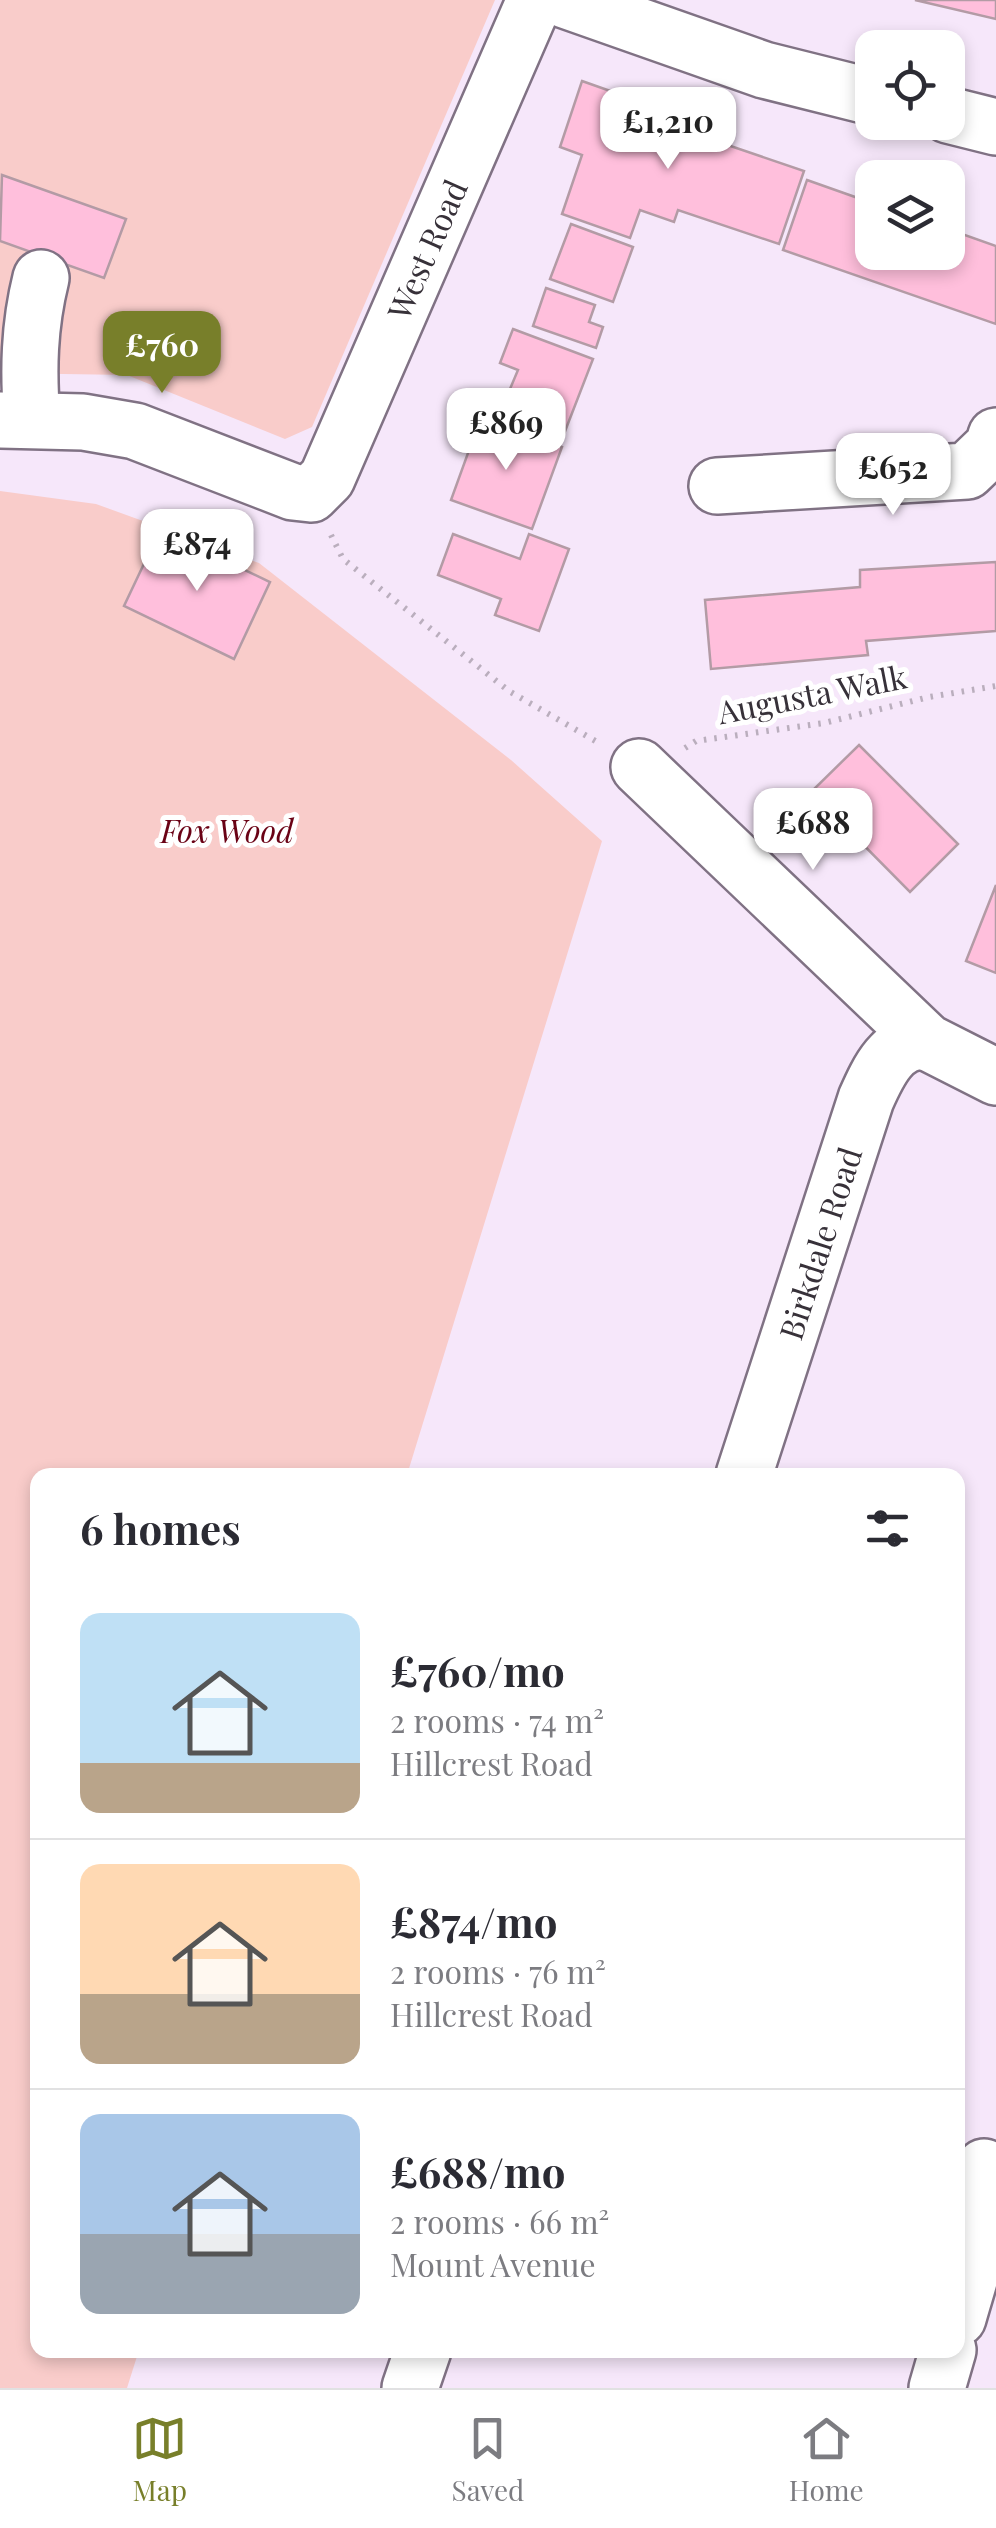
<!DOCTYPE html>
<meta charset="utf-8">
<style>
:root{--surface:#fff;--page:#f2f2f3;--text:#2b2b33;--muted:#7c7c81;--line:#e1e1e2;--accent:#787f2a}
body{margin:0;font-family:"Playfair Display",serif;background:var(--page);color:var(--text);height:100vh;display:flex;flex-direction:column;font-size:38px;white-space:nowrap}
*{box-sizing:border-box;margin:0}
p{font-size:32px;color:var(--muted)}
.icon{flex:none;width:55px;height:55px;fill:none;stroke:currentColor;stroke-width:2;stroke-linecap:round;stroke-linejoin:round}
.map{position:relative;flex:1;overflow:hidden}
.details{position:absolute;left:30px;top:1468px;width:935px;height:890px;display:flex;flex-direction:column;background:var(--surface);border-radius:20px;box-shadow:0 5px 15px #0003}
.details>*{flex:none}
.tools{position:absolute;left:855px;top:30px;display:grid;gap:20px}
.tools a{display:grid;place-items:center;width:110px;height:110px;border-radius:20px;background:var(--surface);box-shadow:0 5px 15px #0003;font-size:50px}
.price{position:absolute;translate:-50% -85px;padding:0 22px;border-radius:20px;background:#fff;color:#222;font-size:32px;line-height:65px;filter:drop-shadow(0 2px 5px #0008)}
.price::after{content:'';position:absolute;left:50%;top:60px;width:30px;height:22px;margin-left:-15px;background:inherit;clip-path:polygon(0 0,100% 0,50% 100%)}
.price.current{background:var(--accent);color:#fff}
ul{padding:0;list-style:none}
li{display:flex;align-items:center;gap:30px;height:250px;padding:0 50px}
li+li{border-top:2px solid var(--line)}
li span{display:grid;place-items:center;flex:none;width:280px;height:200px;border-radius:20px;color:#555}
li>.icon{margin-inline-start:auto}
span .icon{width:120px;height:120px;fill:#fffc;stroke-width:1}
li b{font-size:42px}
h2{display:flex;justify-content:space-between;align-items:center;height:120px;padding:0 50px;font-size:42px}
.tabs{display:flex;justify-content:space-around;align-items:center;height:140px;border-top:2px solid var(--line);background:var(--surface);font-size:28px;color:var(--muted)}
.tabs a{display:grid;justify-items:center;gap:5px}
.tabs .current{color:var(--accent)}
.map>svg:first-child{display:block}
.green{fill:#f9ccca}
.building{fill:#ffbfdc;stroke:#b39ba5;stroke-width:2.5}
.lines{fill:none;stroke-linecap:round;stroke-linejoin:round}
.minor-casing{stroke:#807284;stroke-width:60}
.path{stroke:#baaebd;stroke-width:6;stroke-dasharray:2.5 8;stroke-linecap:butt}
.minor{stroke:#fff;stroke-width:55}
.labels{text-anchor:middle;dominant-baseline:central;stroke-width:10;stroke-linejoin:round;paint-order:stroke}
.street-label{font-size:32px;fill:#373139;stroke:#fff}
.park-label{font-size:32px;font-style:italic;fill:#6a0215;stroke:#fff}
</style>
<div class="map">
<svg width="996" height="2388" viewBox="0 0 996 2388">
<rect width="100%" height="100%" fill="#f6e7fa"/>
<g class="green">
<path d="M 0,0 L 495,0 L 312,427 L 285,439 L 127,375 L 0,373 Z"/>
<path d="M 0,491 L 96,504 L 259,563 L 511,760 L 602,841 L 407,1475 L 38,1475 L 38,2350 L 139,2350 L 127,2388 L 0,2388 Z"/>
</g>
<g class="building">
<path d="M 915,0 L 996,0 L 996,19 Z"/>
<path d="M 582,81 L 650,105 L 645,117 L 804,171 L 779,244 L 678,210 L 674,222 L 640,210 L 630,238 L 562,214 L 582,155 L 560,147 Z"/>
<path d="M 2,175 L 126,219 L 104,278 L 0,241 Z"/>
<path d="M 807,180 L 872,203 L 872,252 L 948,252 L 948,229 L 996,246 L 996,324 L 783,250 Z"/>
<path d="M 571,224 L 633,247 L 613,302 L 550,279 Z"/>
<path d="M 546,288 L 595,305 L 589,322 L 603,327 L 596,348 L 533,326 Z"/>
<path d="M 513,329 L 593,359 L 562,439 L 515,420 L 525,394 L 510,389 L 518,370 L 500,363 Z"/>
<path d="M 481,417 L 562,447 L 532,529 L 451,500 Z"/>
<path d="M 160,530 L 270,582 L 234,659 L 124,606 Z"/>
<path d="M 453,534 L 520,559 L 529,534 L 569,549 L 539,631 L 495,615 L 501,599 L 438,575 Z"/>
<path d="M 996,562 L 996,631 L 866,641 L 868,655 L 711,669 L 705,600 L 860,587 L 860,570 Z"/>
<path d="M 859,745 L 958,844 L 910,892 L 811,792 Z"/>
<path d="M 996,885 L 996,973 L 966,961 Z"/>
</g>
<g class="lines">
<defs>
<g id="minor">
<path d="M 565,0 L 764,70 L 872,97"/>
<path d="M 948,115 L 996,127"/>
<path d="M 0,420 L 83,422 L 135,431 L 293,492 L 311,494 L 327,478 L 535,0"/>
<path d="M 32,420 C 28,371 29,326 41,278"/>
<path d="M 717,486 L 967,471 L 993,446 L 996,436"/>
<path d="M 639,767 L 927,1042 L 996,1077"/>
<path d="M 744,1475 L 866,1099 C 878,1072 893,1038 927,1042"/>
<path d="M 958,2318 C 972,2268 991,2219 984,2167"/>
<path d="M 410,2388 L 423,2350"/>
<path d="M 937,2388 L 948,2350"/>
</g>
</defs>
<use href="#minor" class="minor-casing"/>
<g class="path">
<path d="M 331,535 L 343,559 L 509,691 L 599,743"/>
<path d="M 685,748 L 696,741 L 824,723 L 929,697 L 996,686"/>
</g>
<use href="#minor" class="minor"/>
</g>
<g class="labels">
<g class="street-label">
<text transform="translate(426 249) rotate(-66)">West Road</text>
<text transform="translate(812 693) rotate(-11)">Augusta Walk</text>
<text transform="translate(819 1243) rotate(-72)">Birkdale Road</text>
</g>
<g class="park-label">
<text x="227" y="829">Fox Wood</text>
</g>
</g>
</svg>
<div class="tools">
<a><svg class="icon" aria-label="locate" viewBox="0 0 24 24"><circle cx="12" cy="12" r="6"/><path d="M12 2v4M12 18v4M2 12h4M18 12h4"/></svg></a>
<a><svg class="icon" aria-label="layers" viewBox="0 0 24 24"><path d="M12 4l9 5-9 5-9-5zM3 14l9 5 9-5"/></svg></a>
</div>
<b class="price" style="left:668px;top:172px">£1,210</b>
<b class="price current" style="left:162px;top:396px">£760</b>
<b class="price" style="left:506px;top:473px">£869</b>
<b class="price" style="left:893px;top:518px">£652</b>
<b class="price" style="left:197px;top:594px">£874</b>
<b class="price" style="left:813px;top:873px">£688</b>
<section class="details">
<h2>6 homes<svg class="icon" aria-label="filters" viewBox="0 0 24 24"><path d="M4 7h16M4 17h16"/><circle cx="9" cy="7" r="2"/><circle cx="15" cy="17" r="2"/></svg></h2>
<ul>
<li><span style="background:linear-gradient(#bfe0f5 75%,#b9a48a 0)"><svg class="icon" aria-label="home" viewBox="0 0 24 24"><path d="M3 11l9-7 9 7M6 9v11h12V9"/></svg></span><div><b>£760/mo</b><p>2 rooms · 74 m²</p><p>Hillcrest Road</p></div></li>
<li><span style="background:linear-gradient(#ffd9b3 65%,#b9a48a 0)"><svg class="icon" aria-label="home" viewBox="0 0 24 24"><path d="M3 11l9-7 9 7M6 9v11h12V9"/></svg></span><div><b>£874/mo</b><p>2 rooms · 76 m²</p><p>Hillcrest Road</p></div></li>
<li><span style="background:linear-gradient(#a9c7e8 60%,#9aa5b1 0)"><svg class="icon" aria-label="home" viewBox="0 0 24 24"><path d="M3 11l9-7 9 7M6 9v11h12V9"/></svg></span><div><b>£688/mo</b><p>2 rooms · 66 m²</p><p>Mount Avenue</p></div></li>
</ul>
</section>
</div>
<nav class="tabs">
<a class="current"><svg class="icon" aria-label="map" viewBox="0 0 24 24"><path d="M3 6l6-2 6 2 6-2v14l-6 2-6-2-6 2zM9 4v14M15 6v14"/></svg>Map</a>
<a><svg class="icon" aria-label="saved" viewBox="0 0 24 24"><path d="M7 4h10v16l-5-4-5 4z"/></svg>Saved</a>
<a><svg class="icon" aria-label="home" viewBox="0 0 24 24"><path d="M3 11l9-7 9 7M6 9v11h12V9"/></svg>Home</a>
</nav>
